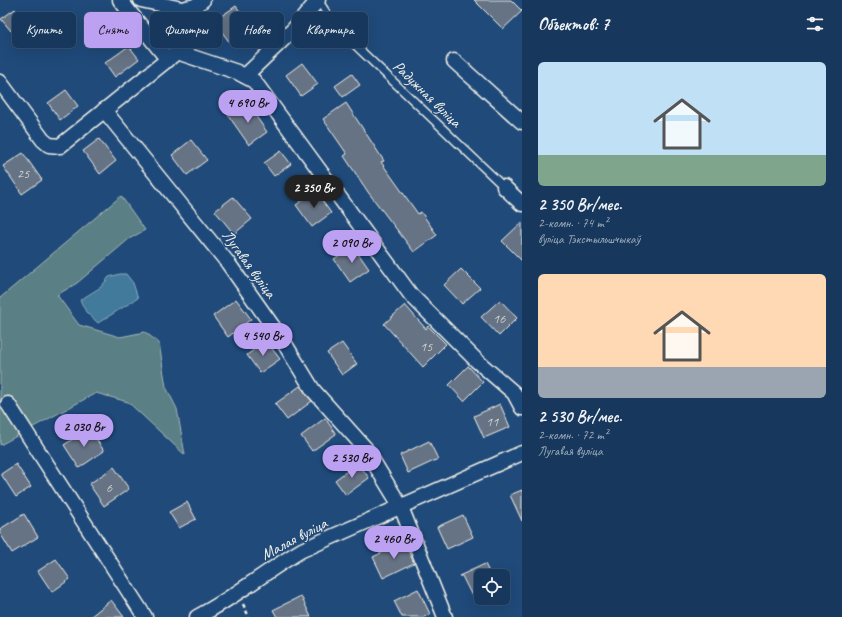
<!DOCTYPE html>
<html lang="ru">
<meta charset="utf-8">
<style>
:root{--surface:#17385c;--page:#244365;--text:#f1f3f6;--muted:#9eacbb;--line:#365272;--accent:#bca0f2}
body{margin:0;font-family:Caveat,sans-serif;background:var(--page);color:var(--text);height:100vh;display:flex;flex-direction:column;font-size:15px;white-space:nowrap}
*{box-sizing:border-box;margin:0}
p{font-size:13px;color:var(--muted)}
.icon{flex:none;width:22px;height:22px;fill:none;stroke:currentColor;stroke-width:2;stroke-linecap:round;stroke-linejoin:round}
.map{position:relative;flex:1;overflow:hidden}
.drawer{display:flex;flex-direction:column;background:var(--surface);width:320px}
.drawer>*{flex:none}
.guide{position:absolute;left:12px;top:12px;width:380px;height:36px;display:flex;gap:8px}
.fabs{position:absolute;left:474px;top:569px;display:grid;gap:8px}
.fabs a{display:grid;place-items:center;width:36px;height:36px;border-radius:6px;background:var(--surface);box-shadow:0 4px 16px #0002,0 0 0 1px var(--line);font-size:20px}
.price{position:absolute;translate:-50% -34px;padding:0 9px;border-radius:14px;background:var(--accent);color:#111;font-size:13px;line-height:26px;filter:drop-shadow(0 1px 2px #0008)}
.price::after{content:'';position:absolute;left:50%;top:24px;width:12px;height:9px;margin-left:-6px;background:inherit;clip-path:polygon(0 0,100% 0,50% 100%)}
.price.active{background:#222;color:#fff}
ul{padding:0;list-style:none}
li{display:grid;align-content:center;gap:8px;height:212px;padding:0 16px}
li span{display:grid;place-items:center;height:124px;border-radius:6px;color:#555}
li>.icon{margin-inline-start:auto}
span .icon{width:72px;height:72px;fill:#fffc;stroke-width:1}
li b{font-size:17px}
h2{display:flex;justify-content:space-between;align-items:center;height:48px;padding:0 16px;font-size:17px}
.chip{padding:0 14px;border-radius:6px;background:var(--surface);box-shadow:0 4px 16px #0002,0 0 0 1px var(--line);font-size:14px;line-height:36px}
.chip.active{background:var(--accent);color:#111}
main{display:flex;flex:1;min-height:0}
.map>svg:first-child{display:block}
.green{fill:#5a7f84;stroke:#a7b8b6}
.water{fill:#427a9c;stroke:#89aaba}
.building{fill:#667385;stroke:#f4f1e8}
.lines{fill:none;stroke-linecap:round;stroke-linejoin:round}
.service-casing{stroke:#f4f1e8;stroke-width:10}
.minor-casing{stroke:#f4f1e8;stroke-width:17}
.path{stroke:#f4f1e8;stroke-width:2.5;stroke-dasharray:4 3;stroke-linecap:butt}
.service{stroke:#1f4a7a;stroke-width:7}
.minor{stroke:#1f4a7a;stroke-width:14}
.labels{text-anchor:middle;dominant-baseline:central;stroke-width:3;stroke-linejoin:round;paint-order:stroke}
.number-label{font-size:14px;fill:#d0d2cf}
.street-label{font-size:16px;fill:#f4f1e8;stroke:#1f4a7a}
</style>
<main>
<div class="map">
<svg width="522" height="617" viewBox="0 0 522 617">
<rect width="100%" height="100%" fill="#1f4a7a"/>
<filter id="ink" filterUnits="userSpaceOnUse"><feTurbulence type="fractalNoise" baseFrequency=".025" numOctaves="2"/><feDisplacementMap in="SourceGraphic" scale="8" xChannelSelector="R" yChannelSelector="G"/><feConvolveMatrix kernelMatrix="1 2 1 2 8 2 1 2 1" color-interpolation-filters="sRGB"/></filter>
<g filter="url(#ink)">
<path class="green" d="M 121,196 L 145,230 L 129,239 L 77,283 L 57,295 L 79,325 L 120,337 L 145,332 L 159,343 L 166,387 L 177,409 L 185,455 L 128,402 L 96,393 L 0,445 L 0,298 Z"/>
<path class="water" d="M 120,274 L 126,274 L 133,283 L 138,298 L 98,323 L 86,312 L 80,300 L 101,287 L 109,277 Z"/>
<g class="building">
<path d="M 474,0 L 511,0 L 522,11 L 503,29 Z"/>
<path d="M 236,6 L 252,28 L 230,43 L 214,21 Z"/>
<path d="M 15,9 L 24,22 L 11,31 L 1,19 Z"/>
<path d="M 129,46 L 139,59 L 115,77 L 105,63 Z"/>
<path d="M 302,63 L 318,84 L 301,96 L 286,75 Z"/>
<path d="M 352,74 L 360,85 L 343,97 L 335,86 Z"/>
<path d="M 66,90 L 78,106 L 60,120 L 48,103 Z"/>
<path d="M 246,102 L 267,132 L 249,145 L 228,115 Z"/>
<path d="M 346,103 L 384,161 L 381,162 L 418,214 L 421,212 L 437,235 L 414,252 L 368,192 L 344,156 L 347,154 L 323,119 Z"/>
<path d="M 99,139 L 116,161 L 100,174 L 83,151 Z"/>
<path d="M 191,140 L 207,160 L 187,175 L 172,155 Z"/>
<path d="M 281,151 L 291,164 L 274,176 L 264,163 Z"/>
<path d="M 23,153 L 42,180 L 22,194 L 3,166 Z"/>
<path d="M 315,191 L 331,213 L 312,227 L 296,205 Z"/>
<path d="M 233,197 L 252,219 L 234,234 L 215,211 Z"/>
<path d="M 522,222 L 522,261 L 502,241 Z"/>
<path d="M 353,246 L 369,269 L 350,282 L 334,259 Z"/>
<path d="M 461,269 L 480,288 L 462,304 L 444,285 Z"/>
<path d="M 236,299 L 251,319 L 228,337 L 213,316 Z"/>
<path d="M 500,300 L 517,318 L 499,336 L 481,317 Z"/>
<path d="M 405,305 L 426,329 L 428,326 L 446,344 L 423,367 L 384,324 Z"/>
<path d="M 266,341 L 280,359 L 260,373 L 247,355 Z"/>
<path d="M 342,343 L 357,364 L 342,375 L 327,353 Z"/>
<path d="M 468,366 L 483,382 L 464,401 L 449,385 Z"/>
<path d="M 300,386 L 312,401 L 287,420 L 275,404 Z"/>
<path d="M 500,404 L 510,427 L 484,438 L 474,416 Z"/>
<path d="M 325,418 L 336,434 L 312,451 L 301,436 Z"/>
<path d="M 89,428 L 104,451 L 79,468 L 64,445 Z"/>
<path d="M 429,441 L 438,459 L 408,473 L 400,455 Z"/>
<path d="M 358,463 L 369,478 L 346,495 L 335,480 Z"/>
<path d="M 16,464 L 31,487 L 16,497 L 1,474 Z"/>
<path d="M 114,467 L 129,489 L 104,506 L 89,484 Z"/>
<path d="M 522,490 L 522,521 L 510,495 Z"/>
<path d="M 187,502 L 196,519 L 179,528 L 169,512 Z"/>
<path d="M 24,514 L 38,537 L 12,553 L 0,533 L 0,529 Z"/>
<path d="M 463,515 L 473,537 L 447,549 L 437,527 Z"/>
<path d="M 404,542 L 414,563 L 383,578 L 373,557 Z"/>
<path d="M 56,559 L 70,579 L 52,592 L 38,571 Z"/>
<path d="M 485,564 L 491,576 L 481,576 L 481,589 L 471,594 L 462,576 L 459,576 Z"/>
<path d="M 418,589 L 430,614 L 424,617 L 402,617 L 394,601 Z"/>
<path d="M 301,596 L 311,617 L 277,617 L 273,610 Z"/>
<path d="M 111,600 L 124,617 L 90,617 Z"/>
</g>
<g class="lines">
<defs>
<path id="service" d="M 318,0 L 335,26 L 504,187"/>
<g id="minor">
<path d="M 120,0 L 168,60"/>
<path d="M 141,0 L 182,9 L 195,6 L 203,0"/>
<path d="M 454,61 L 522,122"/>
<path d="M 245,76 L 294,29 L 318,0"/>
<path d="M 0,82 L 43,140 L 49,145 L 60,146 L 177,52 L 237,72 L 254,81 L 411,295 L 477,361 L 514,393 L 522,408"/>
<path d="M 104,110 L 228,263 L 283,341 L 313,390 L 365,448 L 401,507 L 445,617"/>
<path d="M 504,187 L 522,204"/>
<path d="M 8,404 L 145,617"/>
<path d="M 197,617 C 234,598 266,571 302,550 L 522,453"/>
</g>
</defs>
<use href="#service" class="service-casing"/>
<use href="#minor" class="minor-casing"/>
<path class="path" d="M 243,604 L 249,617"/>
<use href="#service" class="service"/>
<use href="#minor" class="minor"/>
</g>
</g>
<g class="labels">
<g class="number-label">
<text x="23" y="173">25</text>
<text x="499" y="318">16</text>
<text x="426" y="346">15</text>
<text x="492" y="421">11</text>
<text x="109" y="487">6</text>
</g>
<g class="street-label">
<text transform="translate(427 94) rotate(44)">Радужная вуліца</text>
<text transform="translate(249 264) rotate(54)">Лугавая вуліца</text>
<text transform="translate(294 539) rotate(-28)">Малая вуліца</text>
</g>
</g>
</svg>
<div class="fabs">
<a><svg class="icon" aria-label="locate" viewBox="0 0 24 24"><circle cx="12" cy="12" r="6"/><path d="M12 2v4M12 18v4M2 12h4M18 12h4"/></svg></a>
</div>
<b class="price" style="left:248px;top:124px">4 690 Br</b>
<b class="price active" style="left:314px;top:209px">2 350 Br</b>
<b class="price" style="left:352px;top:264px">2 090 Br</b>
<b class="price" style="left:263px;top:357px">4 540 Br</b>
<b class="price" style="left:84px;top:448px">2 030 Br</b>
<b class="price" style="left:352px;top:479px">2 530 Br</b>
<b class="price" style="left:394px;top:560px">2 460 Br</b>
<div class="guide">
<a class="chip">Купить</a>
<a class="chip active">Снять</a>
<a class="chip">Фильтры</a>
<a class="chip">Новое</a>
<a class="chip">Квартира</a>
</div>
</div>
<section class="drawer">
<h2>Объектов: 7<svg class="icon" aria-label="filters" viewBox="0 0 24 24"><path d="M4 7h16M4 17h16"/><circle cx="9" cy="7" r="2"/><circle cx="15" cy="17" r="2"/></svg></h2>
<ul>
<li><span style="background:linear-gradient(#bfe0f5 75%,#7fa58c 0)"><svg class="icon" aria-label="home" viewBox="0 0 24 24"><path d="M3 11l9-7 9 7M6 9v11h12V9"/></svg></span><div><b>2 350 Br/мес.</b><p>2-комн. · 74 m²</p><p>вуліца Тэкстыльшчыкаў</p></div></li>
<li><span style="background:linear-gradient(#ffd9b3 75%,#9aa5b1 0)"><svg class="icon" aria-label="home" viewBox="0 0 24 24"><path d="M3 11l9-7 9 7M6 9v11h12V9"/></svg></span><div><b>2 530 Br/мес.</b><p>2-комн. · 72 m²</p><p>Лугавая вуліца</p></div></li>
</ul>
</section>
</main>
